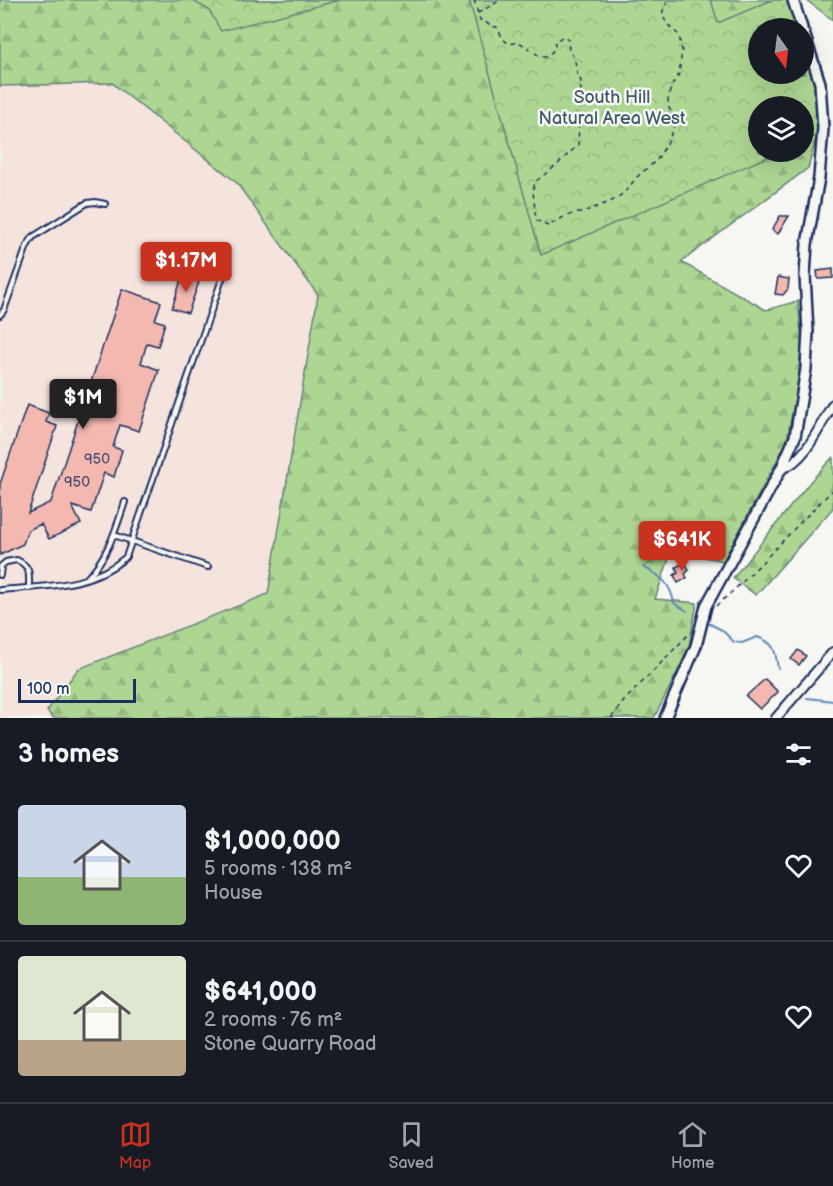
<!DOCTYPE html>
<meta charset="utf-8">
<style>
:root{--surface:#171b24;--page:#20242c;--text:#f1f3f6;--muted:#9ea1a6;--line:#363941;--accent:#c8321e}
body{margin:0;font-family:"Balsamiq Sans",sans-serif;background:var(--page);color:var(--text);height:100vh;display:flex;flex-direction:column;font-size:22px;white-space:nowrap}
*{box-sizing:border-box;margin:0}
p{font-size:20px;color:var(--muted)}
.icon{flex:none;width:33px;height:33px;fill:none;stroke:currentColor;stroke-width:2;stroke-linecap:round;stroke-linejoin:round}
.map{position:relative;height:718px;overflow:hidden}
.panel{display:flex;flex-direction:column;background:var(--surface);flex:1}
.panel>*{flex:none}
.needle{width:39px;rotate:166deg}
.tools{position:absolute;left:748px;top:18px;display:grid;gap:12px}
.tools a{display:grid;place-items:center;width:66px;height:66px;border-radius:50%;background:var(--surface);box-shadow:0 6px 24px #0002;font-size:30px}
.scale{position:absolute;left:18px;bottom:15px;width:118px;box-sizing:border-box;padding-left:6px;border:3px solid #1b2f5e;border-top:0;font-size:16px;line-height:21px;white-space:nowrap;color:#1b2f5e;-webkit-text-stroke:4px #f6f6f2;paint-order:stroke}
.price{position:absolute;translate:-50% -51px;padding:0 14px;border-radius:6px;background:var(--accent);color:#fff;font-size:20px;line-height:39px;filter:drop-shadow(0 2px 3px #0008)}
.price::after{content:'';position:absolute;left:50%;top:36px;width:18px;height:14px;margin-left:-9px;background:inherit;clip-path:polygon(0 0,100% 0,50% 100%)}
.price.on{background:#222;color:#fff}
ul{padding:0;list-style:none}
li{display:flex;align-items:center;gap:18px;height:150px;padding:0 18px}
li+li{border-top:2px solid var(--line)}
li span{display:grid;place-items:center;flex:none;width:168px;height:120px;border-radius:6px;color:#555}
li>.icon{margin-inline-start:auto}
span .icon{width:72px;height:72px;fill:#fffc;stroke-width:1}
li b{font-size:26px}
h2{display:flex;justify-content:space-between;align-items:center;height:72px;padding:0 18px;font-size:26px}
.dock{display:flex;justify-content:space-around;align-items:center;height:84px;border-top:2px solid var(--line);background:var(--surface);font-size:16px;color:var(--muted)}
.dock a{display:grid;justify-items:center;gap:3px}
.dock .on{color:var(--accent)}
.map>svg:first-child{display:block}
.built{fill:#f5e3de}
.forest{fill:url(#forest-firs);stroke:#648278;stroke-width:1.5;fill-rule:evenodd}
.park{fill:url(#park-crowns);stroke:#648278;stroke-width:1.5}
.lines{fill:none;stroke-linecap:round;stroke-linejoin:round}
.stream{stroke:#648ab6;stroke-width:2}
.building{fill:#f3b8b0;stroke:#1b2f5e;stroke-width:1.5}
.service-casing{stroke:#1b2f5e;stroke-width:8}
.minor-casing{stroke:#1b2f5e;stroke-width:12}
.tertiary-casing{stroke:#1b2f5e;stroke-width:14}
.path{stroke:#1b2f5e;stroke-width:1.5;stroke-dasharray:4.5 4.5;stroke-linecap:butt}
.service{stroke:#f6f6f2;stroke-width:4}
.minor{stroke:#f6f6f2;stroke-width:8}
.tertiary{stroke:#f6f6f2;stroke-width:9}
.labels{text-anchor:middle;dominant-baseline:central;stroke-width:5;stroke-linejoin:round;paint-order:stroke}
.number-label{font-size:15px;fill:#515172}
.park-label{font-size:18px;fill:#40596b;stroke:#f6f6f2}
</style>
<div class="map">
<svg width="833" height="718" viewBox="0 0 833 718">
<defs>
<pattern id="forest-firs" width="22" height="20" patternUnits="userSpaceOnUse" patternTransform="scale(1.5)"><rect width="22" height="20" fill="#aed693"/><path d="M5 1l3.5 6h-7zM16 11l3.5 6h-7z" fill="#95b881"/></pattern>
<pattern id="park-crowns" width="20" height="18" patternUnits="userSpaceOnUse" patternTransform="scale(1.5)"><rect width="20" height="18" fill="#aed693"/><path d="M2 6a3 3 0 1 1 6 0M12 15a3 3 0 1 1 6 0" fill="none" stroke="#95b881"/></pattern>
</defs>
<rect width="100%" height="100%" fill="#f6f6f2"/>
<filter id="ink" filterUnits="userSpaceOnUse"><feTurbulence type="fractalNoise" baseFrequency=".0167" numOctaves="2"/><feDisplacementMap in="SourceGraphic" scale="12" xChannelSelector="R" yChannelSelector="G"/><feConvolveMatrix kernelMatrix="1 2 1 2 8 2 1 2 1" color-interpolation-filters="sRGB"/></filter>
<g filter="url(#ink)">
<path class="built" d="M 112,83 L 236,182 L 318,295 L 268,594 L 78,669 L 48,711 L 53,718 L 0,718 L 0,86 Z"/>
<g class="forest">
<path d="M 0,0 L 788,0 L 759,28 L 759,74 L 804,74 L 817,114 L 817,135 L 808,168 L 681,262 L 766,310 L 798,301 L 802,341 L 797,388 L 786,444 L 723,561 L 672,550 L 655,599 L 697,603 L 688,651 L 654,718 L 53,718 L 47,711 L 78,669 L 268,594 L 318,295 L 236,182 L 112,83 L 0,86 ZM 759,106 L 804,106 L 804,152 L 759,152 Z"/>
<path d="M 806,0 L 833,0 L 833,20 Z"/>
<path d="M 833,457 L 833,508 L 756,595 L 733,578 L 810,482 Z"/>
</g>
<g class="park">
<path d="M 191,0 L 340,0 L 221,31 L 209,10 Z"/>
<path d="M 469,0 L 711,0 L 718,23 L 772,0 L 788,0 L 798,28 L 759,28 L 759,74 L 804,74 L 804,46 L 815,78 L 817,135 L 804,141 L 804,106 L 759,106 L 759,152 L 779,152 L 541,255 Z"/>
</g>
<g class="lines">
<g class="stream">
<path d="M 643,567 C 660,575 671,584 674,603 L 687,611"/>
<path d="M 708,623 L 722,630 L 734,642 L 742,643 L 757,637 C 775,643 775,650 778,668"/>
<path d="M 807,698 L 833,701"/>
</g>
</g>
<g class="building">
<path d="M 780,216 L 789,216 L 778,234 L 772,230 Z"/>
<path d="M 833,269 L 833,278 L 818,279 L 817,271 Z"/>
<path d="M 183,274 L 200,279 L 188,313 L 172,308 Z"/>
<path d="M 778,277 L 789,279 L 788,289 L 783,295 L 775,294 Z"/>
<path d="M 122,289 L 161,302 L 155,320 L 165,323 L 158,346 L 147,343 L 141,363 L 159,370 L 139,431 L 120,425 L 113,447 L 122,450 L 114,477 L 104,473 L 91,512 L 72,506 L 81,524 L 49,539 L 41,524 L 28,530 L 23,544 L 0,555 L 0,484 L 27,405 L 49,413 L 46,422 L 57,426 L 28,513 L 51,502 Z"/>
<path d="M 685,562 L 689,570 L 685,574 L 687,578 L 678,583 L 674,575 L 678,573 L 676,567 Z"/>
<path d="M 798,650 L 806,656 L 799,665 L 791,659 Z"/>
<path d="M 765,679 L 778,692 L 760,709 L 746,696 Z"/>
</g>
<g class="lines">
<defs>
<g id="service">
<path d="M 0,315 L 4,310 L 27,246 L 33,237 L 87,203 L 95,202 L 105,204"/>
<path d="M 114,535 L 208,567"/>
<path d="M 0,575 L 1,566 L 6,562 L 17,560 C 31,567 29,573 29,588"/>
<path d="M 88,577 C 108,556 116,529 125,502"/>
<path d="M 0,590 C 44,586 91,588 126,557 L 223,276"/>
</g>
<g id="minor">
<path d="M 781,469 C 806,461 820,425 833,404"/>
<path d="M 776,718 L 833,652"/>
</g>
<g id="tertiary">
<path d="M 793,0 L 802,28"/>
<path d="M 665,718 L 696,646 L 706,606 L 781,469 L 795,437 L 806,369 L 808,332 L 805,275 L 807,244 L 819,178 L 823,128 L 820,83 L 804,33"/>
</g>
</defs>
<use href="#service" class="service-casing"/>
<use href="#minor" class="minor-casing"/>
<use href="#tertiary" class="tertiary-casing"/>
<g class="path">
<path d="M 474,0 L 480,20 C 487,22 490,27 497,27 L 503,39 L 509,44 L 519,42 L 541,57 L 546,57 L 555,49 L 555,41 L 564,36 L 568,39 L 569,50 L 575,60 L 577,73 L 581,81 L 578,145 L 557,165 L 535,182 L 533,191 L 536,220 L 548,226 C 557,221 570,212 581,213 L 612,201 L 624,193 L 637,177 L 657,160 L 669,140 L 674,126 L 675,118 L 669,108 L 668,100 L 671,87 L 679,74 L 682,51 L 679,35 L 668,25 L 662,15 L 664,7 L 669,0"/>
<path d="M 478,13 L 501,0"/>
<path d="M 716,606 C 758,570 793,528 833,490"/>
<path d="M 611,718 L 624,701 L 690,633"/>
</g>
<use href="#service" class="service"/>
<use href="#minor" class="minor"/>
<use href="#tertiary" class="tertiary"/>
</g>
</g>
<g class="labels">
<g class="number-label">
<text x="97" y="459">950</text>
<text x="77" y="482">950</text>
</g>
<g class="park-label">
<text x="612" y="97">South Hill<tspan x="612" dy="21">Natural Area West</tspan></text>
</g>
</g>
</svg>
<div class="tools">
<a><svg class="needle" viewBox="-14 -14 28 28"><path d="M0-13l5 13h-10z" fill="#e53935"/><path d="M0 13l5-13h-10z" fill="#9ea1a6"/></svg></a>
<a><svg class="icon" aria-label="layers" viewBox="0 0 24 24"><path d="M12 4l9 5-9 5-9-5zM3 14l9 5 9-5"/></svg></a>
</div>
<div class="scale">100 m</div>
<b class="price" style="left:186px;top:293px">$1.17M</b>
<b class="price on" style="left:83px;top:430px">$1M</b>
<b class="price" style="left:682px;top:572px">$641K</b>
</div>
<section class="panel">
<h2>3 homes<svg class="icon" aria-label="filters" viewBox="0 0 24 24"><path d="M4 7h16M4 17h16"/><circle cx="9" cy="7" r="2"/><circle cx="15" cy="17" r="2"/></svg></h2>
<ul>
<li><span style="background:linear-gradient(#c9d6e8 60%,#8fb573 0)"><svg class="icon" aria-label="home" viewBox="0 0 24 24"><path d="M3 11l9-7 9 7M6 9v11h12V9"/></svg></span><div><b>$1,000,000</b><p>5 rooms · 138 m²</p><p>House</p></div><svg class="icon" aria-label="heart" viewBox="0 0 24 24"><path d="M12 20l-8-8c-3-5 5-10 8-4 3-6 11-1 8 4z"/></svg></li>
<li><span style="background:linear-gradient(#dfe7d0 70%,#b9a48a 0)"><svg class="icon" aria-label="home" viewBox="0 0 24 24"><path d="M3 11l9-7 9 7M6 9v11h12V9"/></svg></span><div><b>$641,000</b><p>2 rooms · 76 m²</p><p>Stone Quarry Road</p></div><svg class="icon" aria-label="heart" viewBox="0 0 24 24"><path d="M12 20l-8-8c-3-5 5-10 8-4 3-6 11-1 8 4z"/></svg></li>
</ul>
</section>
<nav class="dock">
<a class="on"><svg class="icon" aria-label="map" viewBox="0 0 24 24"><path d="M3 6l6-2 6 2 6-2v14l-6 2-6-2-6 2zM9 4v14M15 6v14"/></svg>Map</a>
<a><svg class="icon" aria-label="saved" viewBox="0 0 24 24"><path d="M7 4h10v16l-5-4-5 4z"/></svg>Saved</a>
<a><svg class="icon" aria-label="home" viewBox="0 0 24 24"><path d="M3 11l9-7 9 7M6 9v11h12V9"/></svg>Home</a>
</nav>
